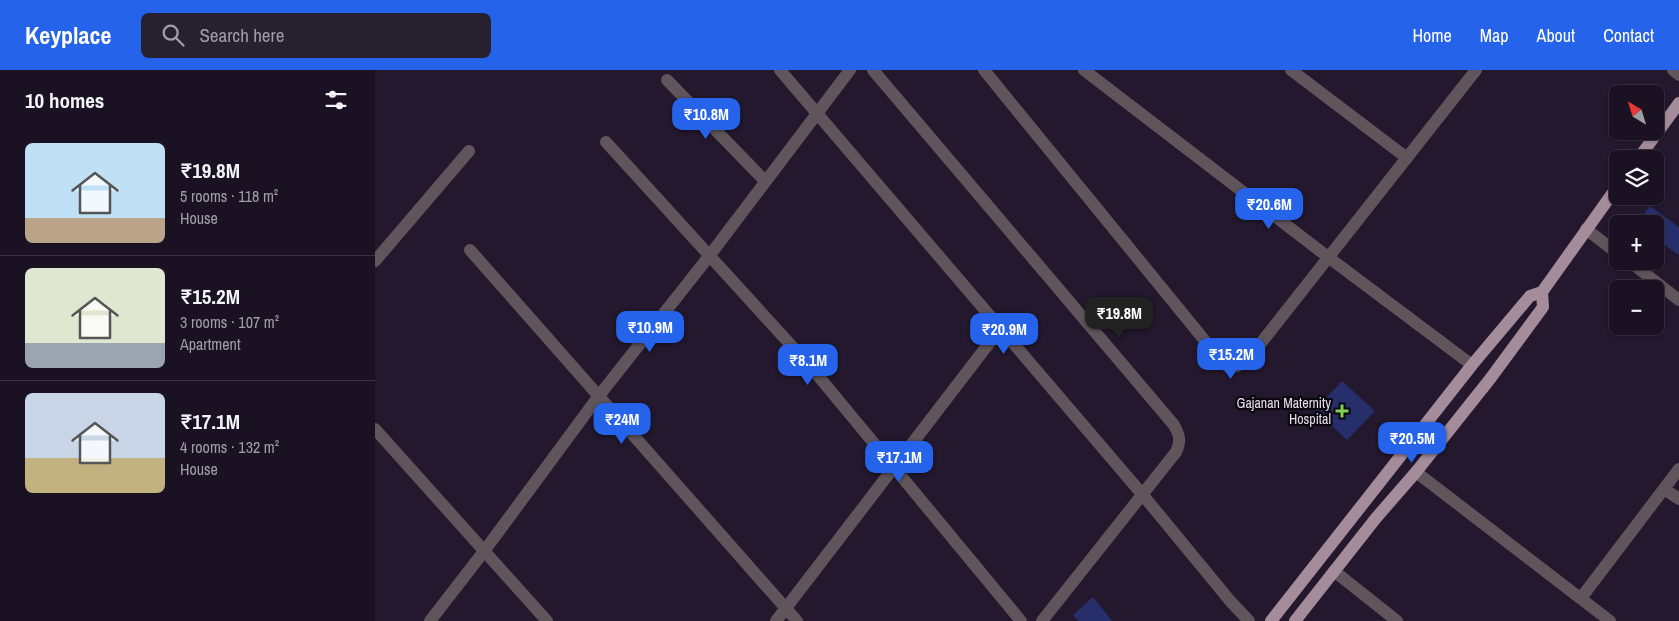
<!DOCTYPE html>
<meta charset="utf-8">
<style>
:root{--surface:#1a1222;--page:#27202f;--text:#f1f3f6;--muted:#9f9ea5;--line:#383240;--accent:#2563eb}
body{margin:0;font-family:"Archivo Narrow",sans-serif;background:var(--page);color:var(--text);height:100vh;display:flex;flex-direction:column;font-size:19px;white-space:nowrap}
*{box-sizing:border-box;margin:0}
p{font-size:16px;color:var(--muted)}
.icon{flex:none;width:28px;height:28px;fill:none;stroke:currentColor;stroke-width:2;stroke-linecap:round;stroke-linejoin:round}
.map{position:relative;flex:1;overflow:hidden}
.side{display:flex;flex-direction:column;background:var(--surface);width:375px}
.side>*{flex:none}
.needle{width:32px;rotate:322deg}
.tools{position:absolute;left:1234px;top:15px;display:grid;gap:10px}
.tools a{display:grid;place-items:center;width:55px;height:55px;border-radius:8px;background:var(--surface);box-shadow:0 1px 4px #0004,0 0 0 1px var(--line);font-size:25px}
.price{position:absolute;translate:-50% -42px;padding:0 11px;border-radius:10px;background:var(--accent);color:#fff;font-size:16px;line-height:32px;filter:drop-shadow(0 1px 2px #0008)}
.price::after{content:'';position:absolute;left:50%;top:30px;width:15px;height:11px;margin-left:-8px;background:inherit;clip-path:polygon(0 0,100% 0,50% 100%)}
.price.selected{background:#222;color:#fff}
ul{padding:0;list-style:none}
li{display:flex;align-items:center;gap:15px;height:125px;padding:0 25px}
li+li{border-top:1px solid var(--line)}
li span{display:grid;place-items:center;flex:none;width:140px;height:100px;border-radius:8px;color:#555}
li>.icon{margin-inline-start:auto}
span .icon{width:60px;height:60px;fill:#fffc;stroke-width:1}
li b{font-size:21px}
h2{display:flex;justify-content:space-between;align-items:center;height:60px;padding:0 25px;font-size:21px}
header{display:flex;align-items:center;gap:30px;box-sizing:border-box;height:70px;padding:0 25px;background:var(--accent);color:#fff}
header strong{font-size:24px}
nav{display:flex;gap:28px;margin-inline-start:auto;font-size:18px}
.search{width:350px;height:45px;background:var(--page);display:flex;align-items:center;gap:12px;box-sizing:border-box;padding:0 18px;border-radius:8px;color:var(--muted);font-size:19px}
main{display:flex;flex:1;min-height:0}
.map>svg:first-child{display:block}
.building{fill:#262f6b}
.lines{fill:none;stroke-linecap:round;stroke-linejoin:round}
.minor{stroke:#61555c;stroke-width:12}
.major{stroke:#a58c9a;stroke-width:12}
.poi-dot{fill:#81d050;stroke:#0a060e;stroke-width:2}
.labels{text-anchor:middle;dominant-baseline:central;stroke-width:4.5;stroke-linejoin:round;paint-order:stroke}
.poi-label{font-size:14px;fill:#e5ddec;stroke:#0a060e;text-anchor:end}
</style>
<header>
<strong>Keyplace</strong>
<div class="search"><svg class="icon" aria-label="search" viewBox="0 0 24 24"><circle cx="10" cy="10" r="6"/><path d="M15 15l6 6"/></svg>Search here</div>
<nav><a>Home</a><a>Map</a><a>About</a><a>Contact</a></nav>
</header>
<main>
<section class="side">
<h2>10 homes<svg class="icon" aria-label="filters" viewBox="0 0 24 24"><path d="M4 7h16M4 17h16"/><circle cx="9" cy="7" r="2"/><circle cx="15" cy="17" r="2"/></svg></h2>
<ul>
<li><span style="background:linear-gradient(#bfe0f5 75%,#b9a48a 0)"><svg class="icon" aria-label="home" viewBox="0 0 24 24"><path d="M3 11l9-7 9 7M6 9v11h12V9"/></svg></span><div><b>₹19.8M</b><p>5 rooms · 118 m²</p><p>House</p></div></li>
<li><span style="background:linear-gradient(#dfe7d0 75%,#9aa5b1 0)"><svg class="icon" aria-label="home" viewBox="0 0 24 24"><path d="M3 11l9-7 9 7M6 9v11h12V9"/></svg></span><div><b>₹15.2M</b><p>3 rooms · 107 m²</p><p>Apartment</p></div></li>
<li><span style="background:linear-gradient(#c9d6e8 65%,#c2b280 0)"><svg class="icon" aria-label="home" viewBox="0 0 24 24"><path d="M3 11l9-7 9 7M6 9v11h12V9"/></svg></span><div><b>₹17.1M</b><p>4 rooms · 132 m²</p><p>House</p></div></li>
</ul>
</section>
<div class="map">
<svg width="1304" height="551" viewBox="0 0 1304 551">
<rect width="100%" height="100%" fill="#23182d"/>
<g class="building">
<path d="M 1275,136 L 1304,157 L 1304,185 L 1280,168 L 1280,154 L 1261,154 Z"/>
<path d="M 967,311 L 1000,341 L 972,370 L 940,340 Z"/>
<path d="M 718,527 L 737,551 L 703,551 L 698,545 Z"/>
</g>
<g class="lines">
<g class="minor">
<path d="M 405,0 L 767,424 L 856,532 L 874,551"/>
<path d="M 498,0 L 799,355 C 805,366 806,371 801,382 L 667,551"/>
<path d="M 609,0 L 844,288 L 853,297 L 862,296 L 871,292 L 1101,0"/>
<path d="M 709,0 L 953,187 L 1097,295"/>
<path d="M 916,0 L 1032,88"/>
<path d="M 1298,0 L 1304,5"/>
<path d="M 292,10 L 390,111"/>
<path d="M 231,72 L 435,296 L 646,551"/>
<path d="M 1211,159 L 1242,183"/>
<path d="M 95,180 L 422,551"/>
<path d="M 0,191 L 94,81"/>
<path d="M 1254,191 L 1304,230"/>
<path d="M 0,359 L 172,551"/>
<path d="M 1041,402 L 1235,551"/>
<path d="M 1289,419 L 1304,429"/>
<path d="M 959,501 L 1022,551"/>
<path d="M 1206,528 L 1304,399"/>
<path d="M 55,551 L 110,480 L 223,327 L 335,185 L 475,0"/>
<path d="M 401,551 L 625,259"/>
</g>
<g class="major">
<path d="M 1263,89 L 1304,33"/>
<path d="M 896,551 L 1097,295 L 1155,226 L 1167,222 L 1242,117"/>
<path d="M 920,551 L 1001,448 L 1041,402 L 1115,309 L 1168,237 L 1167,222"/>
</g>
</g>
<path class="poi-dot" d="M964.5 333.5h5v5h5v5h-5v5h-5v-5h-5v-5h5z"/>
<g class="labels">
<g class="poi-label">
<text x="956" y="333">Gajanan Maternity<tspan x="956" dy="16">Hospital</tspan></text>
</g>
</g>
</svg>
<div class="tools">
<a><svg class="needle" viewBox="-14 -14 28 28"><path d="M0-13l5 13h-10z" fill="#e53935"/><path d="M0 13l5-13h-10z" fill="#9f9ea5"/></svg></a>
<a><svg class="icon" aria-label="layers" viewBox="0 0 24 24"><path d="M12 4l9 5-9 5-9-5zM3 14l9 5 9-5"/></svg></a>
<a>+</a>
<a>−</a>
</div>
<b class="price" style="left:331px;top:70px">₹10.8M</b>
<b class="price" style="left:894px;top:160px">₹20.6M</b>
<b class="price selected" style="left:744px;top:269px">₹19.8M</b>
<b class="price" style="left:275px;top:283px">₹10.9M</b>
<b class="price" style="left:629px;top:285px">₹20.9M</b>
<b class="price" style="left:856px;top:310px">₹15.2M</b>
<b class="price" style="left:433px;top:316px">₹8.1M</b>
<b class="price" style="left:247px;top:375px">₹24M</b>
<b class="price" style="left:1037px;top:394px">₹20.5M</b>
<b class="price" style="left:524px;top:413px">₹17.1M</b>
</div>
</main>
